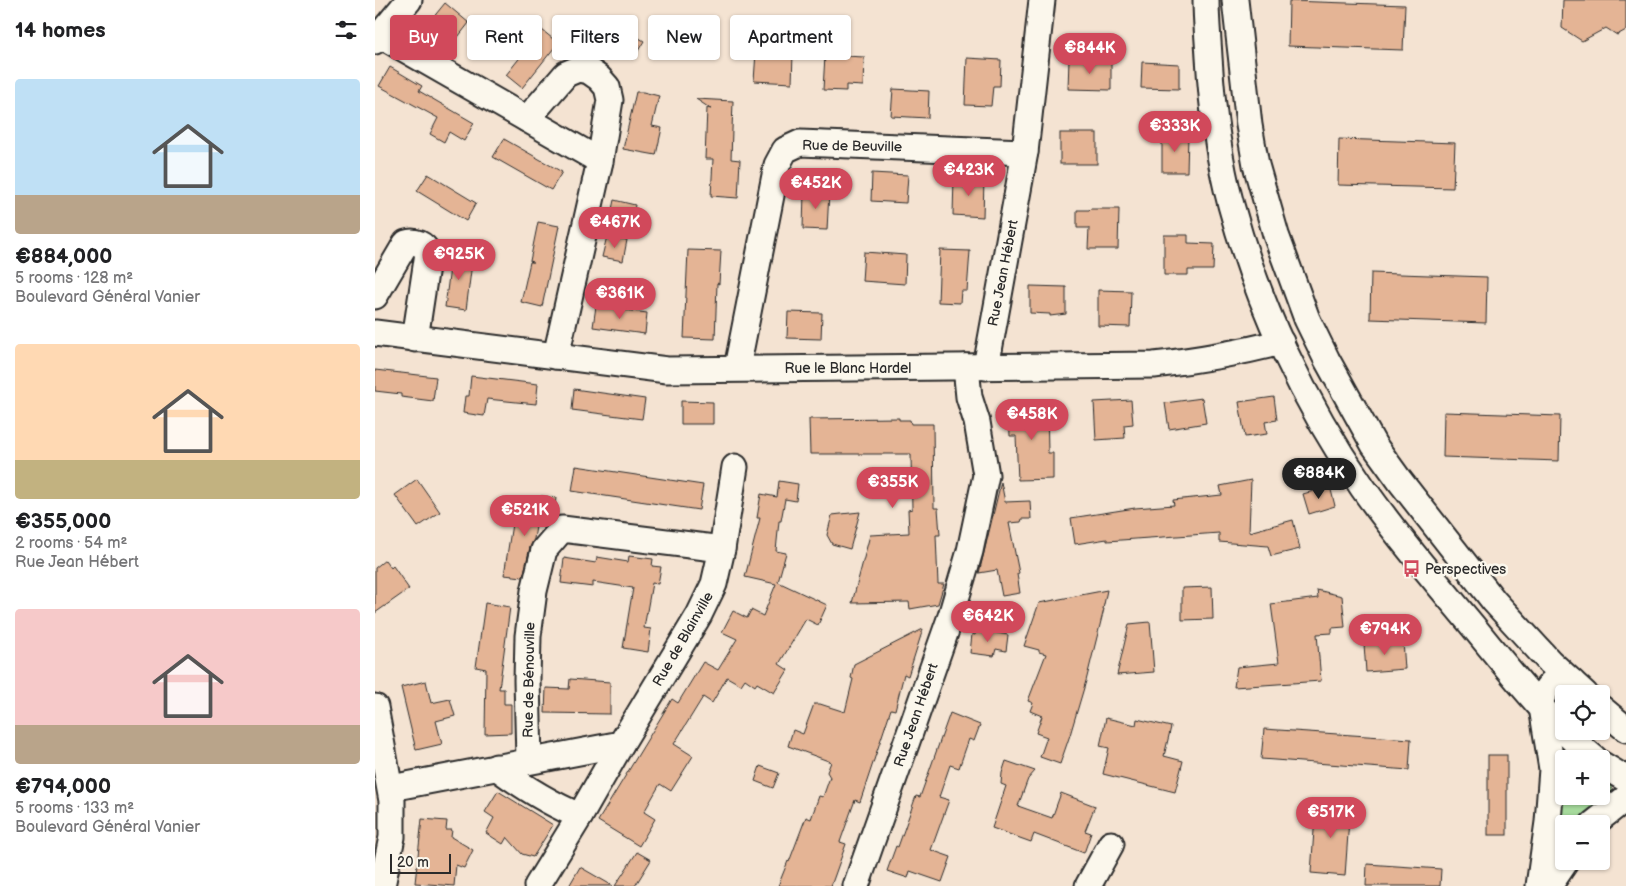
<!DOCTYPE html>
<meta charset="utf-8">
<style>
:root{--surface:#fff;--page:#f2f2f2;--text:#202124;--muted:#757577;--accent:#d1495b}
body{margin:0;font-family:"Balsamiq Sans",sans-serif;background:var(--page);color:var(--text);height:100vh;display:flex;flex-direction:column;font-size:19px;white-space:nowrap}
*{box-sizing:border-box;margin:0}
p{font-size:16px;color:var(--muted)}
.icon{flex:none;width:28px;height:28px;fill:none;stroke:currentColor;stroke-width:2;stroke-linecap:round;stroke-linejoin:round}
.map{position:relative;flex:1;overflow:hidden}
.drawer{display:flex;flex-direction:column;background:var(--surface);width:375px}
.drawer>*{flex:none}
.guide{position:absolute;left:15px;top:15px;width:475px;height:45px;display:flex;gap:10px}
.controls{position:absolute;left:1180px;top:685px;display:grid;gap:10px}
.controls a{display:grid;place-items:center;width:55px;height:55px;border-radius:5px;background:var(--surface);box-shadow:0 1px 4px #0004;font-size:25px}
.scale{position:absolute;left:15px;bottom:12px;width:61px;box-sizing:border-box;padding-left:5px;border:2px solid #2b2b2b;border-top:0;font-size:14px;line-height:18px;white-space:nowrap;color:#2b2b2b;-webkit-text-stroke:4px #fbf7ec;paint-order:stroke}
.price{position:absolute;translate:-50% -42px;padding:0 11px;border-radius:18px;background:var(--accent);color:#fff;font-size:16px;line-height:32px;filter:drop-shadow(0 1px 2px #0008)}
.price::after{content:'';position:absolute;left:50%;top:30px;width:15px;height:11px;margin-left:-8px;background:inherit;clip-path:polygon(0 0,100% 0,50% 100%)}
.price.selected{background:#222;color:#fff}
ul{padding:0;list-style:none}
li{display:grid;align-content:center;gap:10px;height:265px;padding:0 15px}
li span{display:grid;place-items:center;height:155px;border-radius:5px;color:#555}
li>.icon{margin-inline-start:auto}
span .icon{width:90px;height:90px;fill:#fffc;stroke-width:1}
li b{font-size:21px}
h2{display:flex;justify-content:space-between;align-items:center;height:60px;padding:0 15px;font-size:21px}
.tag{padding:0 18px;border-radius:5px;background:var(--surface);box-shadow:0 1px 4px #0004;font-size:18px;line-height:45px}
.tag.selected{background:var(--accent);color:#fff}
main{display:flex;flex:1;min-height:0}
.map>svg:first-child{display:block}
.green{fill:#a7db9d;stroke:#698364}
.building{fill:#e4b495;stroke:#2b2b2b}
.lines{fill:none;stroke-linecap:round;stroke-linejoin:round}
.minor-casing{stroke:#2b2b2b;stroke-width:29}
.minor{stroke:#fbf7ec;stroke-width:25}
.labels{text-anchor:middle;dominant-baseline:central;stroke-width:5;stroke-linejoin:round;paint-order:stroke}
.street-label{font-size:14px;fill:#2b2b2b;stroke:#fbf7ec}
.poi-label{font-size:14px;fill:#2b2b2b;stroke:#fbf7ec;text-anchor:start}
</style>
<main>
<section class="drawer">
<h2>14 homes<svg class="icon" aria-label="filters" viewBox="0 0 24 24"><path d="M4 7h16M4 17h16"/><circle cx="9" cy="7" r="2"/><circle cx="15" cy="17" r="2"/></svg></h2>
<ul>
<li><span style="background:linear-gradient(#bfe0f5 75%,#b9a48a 0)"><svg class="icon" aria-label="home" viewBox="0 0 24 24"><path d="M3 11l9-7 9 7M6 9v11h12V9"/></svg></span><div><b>€884,000</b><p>5 rooms · 128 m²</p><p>Boulevard Général Vanier</p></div></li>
<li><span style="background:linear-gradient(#ffd9b3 75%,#c2b280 0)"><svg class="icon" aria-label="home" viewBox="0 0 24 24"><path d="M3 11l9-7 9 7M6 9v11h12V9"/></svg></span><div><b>€355,000</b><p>2 rooms · 54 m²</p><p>Rue Jean Hébert</p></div></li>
<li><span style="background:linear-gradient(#f6c9c9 75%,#b9a48a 0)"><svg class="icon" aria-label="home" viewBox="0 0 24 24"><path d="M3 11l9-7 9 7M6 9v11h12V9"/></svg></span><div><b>€794,000</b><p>5 rooms · 133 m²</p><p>Boulevard Général Vanier</p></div></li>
</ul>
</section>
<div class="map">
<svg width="1251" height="886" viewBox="0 0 1251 886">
<rect width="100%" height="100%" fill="#f4e3d2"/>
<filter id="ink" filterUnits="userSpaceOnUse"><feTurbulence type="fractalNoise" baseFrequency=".02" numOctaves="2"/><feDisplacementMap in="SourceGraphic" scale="10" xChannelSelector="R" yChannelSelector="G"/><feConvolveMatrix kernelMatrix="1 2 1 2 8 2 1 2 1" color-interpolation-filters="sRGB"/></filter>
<g filter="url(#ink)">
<path class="green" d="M 1189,775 L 1189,796 L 1226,796 L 1226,779 L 1235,785 L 1238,792 L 1204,824 L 1189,824 L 1189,843 L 1182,856 L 1176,854 Z"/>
<g class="building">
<path d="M 1188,0 L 1251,0 L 1251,30 L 1242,35 L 1231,28 L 1207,41 L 1187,28 Z"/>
<path d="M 914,1 L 1030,5 L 1028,50 L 913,46 Z"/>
<path d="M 70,3 L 94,23 L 76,46 L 54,28 L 60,22 L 57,19 Z"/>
<path d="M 225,14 L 269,41 L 258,59 L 213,32 Z"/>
<path d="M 167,30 L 183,43 L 147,88 L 131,75 Z"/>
<path d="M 381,52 L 418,54 L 417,83 L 379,81 Z"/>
<path d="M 450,55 L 489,57 L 488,86 L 471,85 L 471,91 L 448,90 Z"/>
<path d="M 592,58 L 626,60 L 625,86 L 618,86 L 616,106 L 590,105 Z"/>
<path d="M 694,59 L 736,60 L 736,90 L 693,89 Z"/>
<path d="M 767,62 L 804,64 L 804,89 L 766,88 Z"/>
<path d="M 15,67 L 47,86 L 44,91 L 99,123 L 89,141 L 74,132 L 69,142 L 55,134 L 63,118 L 4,86 Z"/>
<path d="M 518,89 L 554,91 L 553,118 L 516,116 Z"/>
<path d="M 261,92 L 268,92 L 284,96 L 277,126 L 287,128 L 281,155 L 248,149 Z"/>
<path d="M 321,99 L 358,101 L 356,159 L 365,160 L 363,198 L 336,196 L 338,159 L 330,159 L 332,108 L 336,109 Z"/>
<rect x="685" y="133" width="37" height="31"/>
<path d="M 787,135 L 813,135 L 812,172 L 787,172 Z"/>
<path d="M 129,139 L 187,172 L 176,190 L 118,157 Z"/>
<path d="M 964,139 L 1080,143 L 1078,188 L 963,185 Z"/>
<path d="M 497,173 L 533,175 L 531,203 L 496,201 Z"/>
<path d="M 53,174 L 101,203 L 91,221 L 42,191 Z"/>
<path d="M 579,177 L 609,179 L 608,217 L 578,215 Z"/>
<path d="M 429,191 L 454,192 L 452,230 L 428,229 Z"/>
<path d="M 239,200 L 260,205 L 259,210 L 268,212 L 264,227 L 256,225 L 254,234 L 234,223 Z"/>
<path d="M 715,209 L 744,209 L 743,249 L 713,249 L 714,228 L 702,228 L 702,210 L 714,210 Z"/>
<path d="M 163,222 L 184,226 L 167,307 L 146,302 L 155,262 L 158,262 L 155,261 Z"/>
<path d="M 789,235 L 813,235 L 813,243 L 839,244 L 838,270 L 813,270 L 813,275 L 789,275 Z"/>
<path d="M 232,236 L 252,240 L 248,261 L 227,257 Z"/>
<path d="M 313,250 L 346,251 L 344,284 L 342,283 L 340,339 L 309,338 Z"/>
<path d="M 565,250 L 595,251 L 592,291 L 586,291 L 585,303 L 563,302 Z"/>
<path d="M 77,252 L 98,255 L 91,310 L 70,307 Z"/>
<path d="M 489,252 L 531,255 L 530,284 L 487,281 Z"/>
<path d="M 996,273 L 1112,277 L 1111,323 L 995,319 Z"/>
<path d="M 655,286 L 691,287 L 691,314 L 675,316 L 675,314 L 655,313 Z"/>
<path d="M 723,290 L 756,291 L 755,327 L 723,326 Z"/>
<path d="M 221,306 L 272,313 L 270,334 L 218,327 Z"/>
<path d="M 413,312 L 447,313 L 446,339 L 412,338 Z"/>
<path d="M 0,370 L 61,377 L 58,401 L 26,397 L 26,394 L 0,391 Z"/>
<path d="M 96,376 L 163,384 L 161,404 L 112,399 L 109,416 L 88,413 L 90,396 L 94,396 Z"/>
<path d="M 199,389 L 270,399 L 267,419 L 197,410 Z"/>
<path d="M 899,397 L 902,420 L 890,422 L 892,434 L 870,437 L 864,402 Z"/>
<path d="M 827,398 L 831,423 L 794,429 L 790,403 Z"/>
<path d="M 756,400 L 758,424 L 749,425 L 750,438 L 721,440 L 719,402 Z"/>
<path d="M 306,401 L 338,402 L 338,424 L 306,424 Z"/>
<path d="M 672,402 L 673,453 L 678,453 L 678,479 L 643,480 L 641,436 L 635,436 L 634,413 L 641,413 L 640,403 Z"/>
<path d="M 1069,412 L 1185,416 L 1184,461 L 1068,457 Z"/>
<path d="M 524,418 L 524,420 L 535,420 L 536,424 L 558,424 L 559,508 L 563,508 L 565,535 L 561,535 L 563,584 L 569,584 L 563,604 L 535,609 L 534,602 L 477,603 L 495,535 L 534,533 L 533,510 L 537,509 L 536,454 L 435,454 L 434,419 Z"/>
<path d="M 201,466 L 328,485 L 324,510 L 197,491 Z"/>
<path d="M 42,479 L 65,512 L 43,527 L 20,495 Z"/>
<path d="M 876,480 L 874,532 L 918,520 L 925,549 L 896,556 L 893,546 L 844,542 L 844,533 L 732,541 L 732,539 L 700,544 L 696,518 L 760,508 L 799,505 L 798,500 L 847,495 L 845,486 Z"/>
<path d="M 404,481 L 423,484 L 421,501 L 410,499 L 406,521 L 404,521 L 401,551 L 411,553 L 403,582 L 452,605 L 443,625 L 431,619 L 404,664 L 413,670 L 399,693 L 382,683 L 380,686 L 370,679 L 366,685 L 352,677 L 337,703 L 328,697 L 299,744 L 318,756 L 296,791 L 285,784 L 269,812 L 280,819 L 264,846 L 223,821 L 297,699 L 303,703 L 328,662 L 343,670 L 362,639 L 347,632 L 358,611 L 372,618 L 376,610 L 388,616 L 401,584 L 370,577 L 385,518 L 382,518 L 386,494 L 402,497 Z"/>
<path d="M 626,482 L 630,502 L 655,501 L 656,519 L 647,519 L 646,522 L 634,523 L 644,573 L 642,574 L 645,593 L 627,596 L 622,570 L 604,573 Z"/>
<path d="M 955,486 L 960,506 L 934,514 L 928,494 Z"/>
<path d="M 166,496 L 181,498 L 178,517 L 163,514 L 159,539 L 155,547 L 148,577 L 129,575 L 139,511 L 163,514 Z"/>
<path d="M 485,512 L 475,549 L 457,544 L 452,535 L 457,515 Z"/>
<path d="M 254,556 L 278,559 L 277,566 L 286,567 L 283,584 L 277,583 L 269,628 L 276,629 L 273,652 L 248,648 L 258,588 L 218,582 L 218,587 L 186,583 L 189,558 L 221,563 L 222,557 L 253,562 Z"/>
<path d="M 10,560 L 16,568 L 18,566 L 34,589 L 0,613 L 0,568 Z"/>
<path d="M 837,587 L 838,619 L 807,620 L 807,588 Z"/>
<path d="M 732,590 L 728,609 L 729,609 L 711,681 L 695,735 L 685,764 L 665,757 L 672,737 L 661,733 L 667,716 L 655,711 L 658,703 L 653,701 L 671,654 L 664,652 L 664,650 L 649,646 L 664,603 Z"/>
<path d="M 942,590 L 967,596 L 970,627 L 957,628 L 957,633 L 942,634 L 946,681 L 859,687 L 862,667 L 904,663 L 896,604 L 943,598 Z"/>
<path d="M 110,603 L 135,607 L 124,689 L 129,689 L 129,704 L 136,704 L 136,733 L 110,734 L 111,669 L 101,667 Z"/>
<path d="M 775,622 L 779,672 L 742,675 L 754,624 Z"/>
<path d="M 548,629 L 533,676 L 529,674 L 520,710 L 516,709 L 485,802 L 480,800 L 465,842 L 471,844 L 456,886 L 403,886 L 413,861 L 414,862 L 431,817 L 436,819 L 444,796 L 448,797 L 455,777 L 452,772 L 456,762 L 413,746 L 418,730 L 428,734 L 439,704 L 445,704 L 470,712 L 478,679 L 476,678 L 479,664 Z"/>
<path d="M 601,629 L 633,635 L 631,651 L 621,649 L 619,656 L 595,653 L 597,634 L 600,635 Z"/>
<path d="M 1028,641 L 1030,669 L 991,672 L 989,644 Z"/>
<path d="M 195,679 L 235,682 L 235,714 L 170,713 L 171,688 L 194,689 Z"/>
<path d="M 51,681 L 56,703 L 75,699 L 80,716 L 61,721 L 67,744 L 41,750 L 26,687 Z"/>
<path d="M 575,713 L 605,725 L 599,741 L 594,739 L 584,768 L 575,765 L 564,797 L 574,800 L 556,850 L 576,857 L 567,882 L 535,871 L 533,878 L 512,871 L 521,846 L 523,847 L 541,796 L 545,797 Z"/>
<path d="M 731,718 L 761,725 L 762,719 L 796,727 L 789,756 L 808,761 L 800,792 L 728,774 L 734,748 L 725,746 Z"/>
<path d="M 889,729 L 1036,739 L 1034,770 L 886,759 Z"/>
<rect x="1113" y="755" width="19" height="80"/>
<path d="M 631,761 L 660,771 L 653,779 L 643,806 L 677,818 L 686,793 L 720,806 L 710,831 L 716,833 L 709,853 L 659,834 L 656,842 L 617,828 L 631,786 L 626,784 L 627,773 Z"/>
<path d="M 385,766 L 404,773 L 398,788 L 380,781 Z"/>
<path d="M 123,791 L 178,825 L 158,857 L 147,854 L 132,837 L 128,844 L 111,833 L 119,818 L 110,812 Z"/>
<path d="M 941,802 L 975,805 L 970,876 L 936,873 Z"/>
<path d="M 47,819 L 72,821 L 71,830 L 77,830 L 76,837 L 98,850 L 89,868 L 81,865 L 79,886 L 40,883 Z"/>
<path d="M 262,852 L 276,860 L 260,886 L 240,886 Z"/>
<path d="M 992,864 L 1066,869 L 1065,886 L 991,886 Z"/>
<path d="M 205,867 L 238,886 L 194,886 Z"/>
</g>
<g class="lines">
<defs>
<g id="minor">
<path d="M 831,0 C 831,19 833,38 834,57 C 837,107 843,157 856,205 C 883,305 929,403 988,488 C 1020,533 1056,576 1092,619 C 1132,667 1171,719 1220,759"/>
<path d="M 860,0 L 874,125 L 881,165 L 901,235 L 932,319 L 952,360 L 999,445 L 1025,481 L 1119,601 L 1175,662 L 1210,694"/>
<path d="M 5,35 L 225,161 L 181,356"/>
<path d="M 0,41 L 34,0"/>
<path d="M 152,119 L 191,74 L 203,69 L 214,71 L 224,78 L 232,87 L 235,100 L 225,161"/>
<path d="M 0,296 L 31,243 C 40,240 49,244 53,253 L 40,339"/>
<path d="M 0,333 L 292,370 L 779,365 C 822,360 864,353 906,342"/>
<path d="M 611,367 L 650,152 L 667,0"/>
<path d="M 362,368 L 402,165 L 410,150 L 425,143 L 650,152"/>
<path d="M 0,707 L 17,801 L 17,837 L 7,886"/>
<path d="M 1226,708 L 1251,729"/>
<path d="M 154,760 L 152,680 L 153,636 L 159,591 L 169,550 L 187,529 L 347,549"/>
<path d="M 1226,764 L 1251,779"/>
<path d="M 121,767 C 147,786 175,804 205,816 L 246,744"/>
<path d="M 16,788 L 246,744 L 324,615 L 339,584 L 347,549 L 360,467"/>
<path d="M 1218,824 L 1251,798"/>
<path d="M 162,886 L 205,816"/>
<path d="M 481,886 L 576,616 L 595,551 L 611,475 L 602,422 L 594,397 L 591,367"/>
<path d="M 713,886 L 736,844"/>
<path d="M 1164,886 L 1173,822 L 1177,769 L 1166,701 C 1168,693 1176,680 1184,679 C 1188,678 1193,681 1197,682"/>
<path d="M 1174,886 L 1191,861"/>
</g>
</defs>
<use href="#minor" class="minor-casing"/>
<use href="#minor" class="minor"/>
</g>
</g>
<defs>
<symbol id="bus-bare" viewBox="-9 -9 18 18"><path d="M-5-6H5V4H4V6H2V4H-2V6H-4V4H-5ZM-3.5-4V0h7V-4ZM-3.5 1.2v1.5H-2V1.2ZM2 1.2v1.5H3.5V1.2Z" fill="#d1495b" stroke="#fbf7ec" stroke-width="2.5" paint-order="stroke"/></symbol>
</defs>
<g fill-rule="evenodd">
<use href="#bus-bare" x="1024" y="556" width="25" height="25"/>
</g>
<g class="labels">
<g class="street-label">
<text transform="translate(477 146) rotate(1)">Rue de Beuville</text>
<text transform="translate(628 273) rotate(-79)">Rue Jean Hébert</text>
<text x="473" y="368">Rue le Blanc Hardel</text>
<text transform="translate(308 639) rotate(-60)">Rue de Blainville</text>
<text transform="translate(154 680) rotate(-89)">Rue de Bénouville</text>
<text transform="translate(541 715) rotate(-71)">Rue Jean Hébert</text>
</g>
<g class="poi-label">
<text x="1050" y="569">Perspectives</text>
</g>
</g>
</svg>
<div class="controls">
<a><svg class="icon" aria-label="locate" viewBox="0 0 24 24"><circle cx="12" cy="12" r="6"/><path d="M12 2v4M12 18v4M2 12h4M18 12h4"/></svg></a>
<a>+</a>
<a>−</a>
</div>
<div class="scale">20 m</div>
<b class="price" style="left:715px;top:75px">€844K</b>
<b class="price" style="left:800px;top:153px">€333K</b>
<b class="price" style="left:594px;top:197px">€423K</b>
<b class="price" style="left:441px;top:210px">€452K</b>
<b class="price" style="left:240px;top:249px">€467K</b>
<b class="price" style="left:84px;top:281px">€925K</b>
<b class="price" style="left:245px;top:320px">€361K</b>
<b class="price" style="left:657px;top:441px">€458K</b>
<b class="price selected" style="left:944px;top:500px">€884K</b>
<b class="price" style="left:518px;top:509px">€355K</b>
<b class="price" style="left:150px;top:537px">€521K</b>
<b class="price" style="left:613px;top:643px">€642K</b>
<b class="price" style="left:1010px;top:656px">€794K</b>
<b class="price" style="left:956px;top:839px">€517K</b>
<div class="guide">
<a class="tag selected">Buy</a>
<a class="tag">Rent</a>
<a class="tag">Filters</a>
<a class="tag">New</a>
<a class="tag">Apartment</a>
</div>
</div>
</main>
